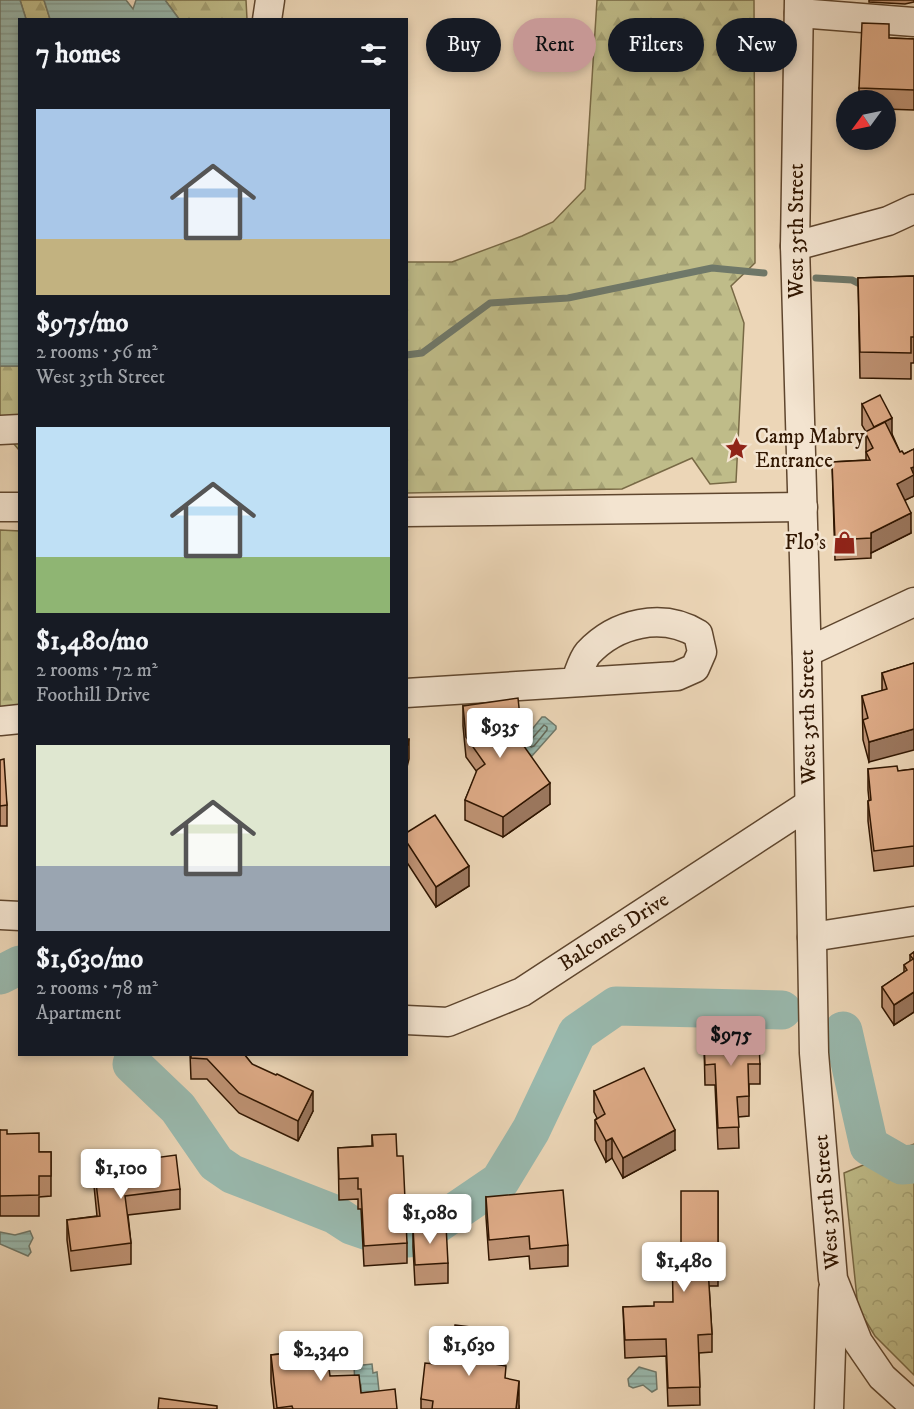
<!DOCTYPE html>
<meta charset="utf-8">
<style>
:root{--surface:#171b24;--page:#242831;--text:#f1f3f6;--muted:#9ea1a6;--accent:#c59692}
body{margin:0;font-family:"IM FELL DW Pica",serif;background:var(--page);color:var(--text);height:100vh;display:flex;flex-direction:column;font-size:22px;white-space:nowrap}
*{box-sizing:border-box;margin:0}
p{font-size:20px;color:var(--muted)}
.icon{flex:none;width:33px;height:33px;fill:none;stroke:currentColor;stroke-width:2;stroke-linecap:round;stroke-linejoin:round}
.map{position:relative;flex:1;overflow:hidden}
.sheet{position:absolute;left:18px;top:18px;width:390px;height:1038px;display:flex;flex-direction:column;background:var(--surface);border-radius:0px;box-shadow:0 3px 9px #0003}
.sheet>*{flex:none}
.guide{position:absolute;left:426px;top:18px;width:398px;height:54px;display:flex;gap:12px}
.needle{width:39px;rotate:237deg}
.controls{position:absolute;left:836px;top:90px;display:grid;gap:12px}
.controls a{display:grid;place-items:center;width:60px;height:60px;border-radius:50%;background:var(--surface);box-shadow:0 3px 9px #0003;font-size:30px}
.price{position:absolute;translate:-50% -51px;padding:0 14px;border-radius:6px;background:#fff;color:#222;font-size:20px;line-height:39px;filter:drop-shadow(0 2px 3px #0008)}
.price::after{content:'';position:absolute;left:50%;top:36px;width:18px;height:14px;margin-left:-9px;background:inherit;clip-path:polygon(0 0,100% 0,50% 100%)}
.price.active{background:var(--accent);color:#111}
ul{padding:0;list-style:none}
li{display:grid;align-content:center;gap:12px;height:318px;padding:0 18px}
li span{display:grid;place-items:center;height:186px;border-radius:0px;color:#555}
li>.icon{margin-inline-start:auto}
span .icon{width:108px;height:108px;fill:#fffc;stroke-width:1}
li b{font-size:26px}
h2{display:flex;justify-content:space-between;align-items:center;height:72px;padding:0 18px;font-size:26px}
.chip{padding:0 21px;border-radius:27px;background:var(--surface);box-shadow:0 3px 9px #0003;font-size:21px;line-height:54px}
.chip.active{background:var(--accent);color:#111}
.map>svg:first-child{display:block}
.forest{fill:url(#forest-firs);stroke:#786945;stroke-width:1.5}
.park{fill:url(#park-crowns);stroke:#786945;stroke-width:1.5}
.water{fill:url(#water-rules);stroke:#6f7869;stroke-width:1.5}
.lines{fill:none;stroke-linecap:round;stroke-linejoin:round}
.shore{stroke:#646858;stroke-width:1.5}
.stream{stroke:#6f7869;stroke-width:7}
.river{stroke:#99b9ae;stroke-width:39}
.minor-casing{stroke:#5f462e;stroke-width:31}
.minor{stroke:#f3e4d0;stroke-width:28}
.wall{fill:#be9273;stroke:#301601;stroke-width:1.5}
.shaded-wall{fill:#9b775e;stroke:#301601;stroke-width:1.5}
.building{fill:#ddaa86;stroke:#301601;stroke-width:1.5}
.labels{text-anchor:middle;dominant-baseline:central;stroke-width:5;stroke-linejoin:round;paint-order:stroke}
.street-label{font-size:21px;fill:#301601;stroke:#f3e4d0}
.poi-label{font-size:21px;fill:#301601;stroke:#f3e4d0;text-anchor:start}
</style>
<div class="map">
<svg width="914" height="1409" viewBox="0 0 914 1409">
<defs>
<pattern id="forest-firs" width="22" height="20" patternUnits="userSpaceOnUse" patternTransform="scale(1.5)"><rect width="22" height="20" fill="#bfbc89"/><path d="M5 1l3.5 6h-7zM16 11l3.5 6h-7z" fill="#a4a174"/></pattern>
<pattern id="park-crowns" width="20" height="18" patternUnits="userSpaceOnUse" patternTransform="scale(1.5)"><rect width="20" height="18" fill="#bfbc89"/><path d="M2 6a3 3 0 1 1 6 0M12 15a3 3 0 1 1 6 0" fill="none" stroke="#a4a174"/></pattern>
<pattern id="water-rules" width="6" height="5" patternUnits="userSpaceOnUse" patternTransform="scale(1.5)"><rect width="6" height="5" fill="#99b9ae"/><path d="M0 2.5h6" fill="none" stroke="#849e94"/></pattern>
</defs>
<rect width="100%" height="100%" fill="#ecd6b7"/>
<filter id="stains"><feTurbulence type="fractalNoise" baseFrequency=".00333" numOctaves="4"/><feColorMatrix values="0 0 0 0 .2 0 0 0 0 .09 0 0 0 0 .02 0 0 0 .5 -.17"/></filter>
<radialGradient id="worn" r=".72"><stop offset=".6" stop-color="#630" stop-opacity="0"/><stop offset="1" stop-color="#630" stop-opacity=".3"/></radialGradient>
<g class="forest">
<path d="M 20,0 L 44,0 L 50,19 L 26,19 Z"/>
<path d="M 165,0 L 246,0 L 247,19 L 179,19 Z"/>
<path d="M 597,0 L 754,0 L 755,263 L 731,286 L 744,323 L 736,482 L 710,484 L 692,458 L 622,489 L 407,493 L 407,262 L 452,262 L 522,236 L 553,222 L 585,189 Z"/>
<path d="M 0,366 L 19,366 L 19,450 L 8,437 L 0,437 Z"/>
<path d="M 0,530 L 20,531 L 19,712 L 0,714 Z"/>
</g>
<path class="park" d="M 914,1144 L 914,1375 L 875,1336 L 858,1308 L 844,1173 Z"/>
<g class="water">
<path d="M 0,0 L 20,0 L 26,19 L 20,20 L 19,366 L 0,366 Z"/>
<path d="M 44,0 L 126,0 L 133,9 L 136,0 L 165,0 L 179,19 L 50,19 Z"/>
<path d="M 542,717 L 545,717 L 556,726 L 556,729 L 532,756 L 520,746 L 520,744 Z"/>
<path d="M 30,1231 L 33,1238 L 29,1246 L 31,1252 L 28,1256 L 0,1244 L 0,1232 L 15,1235 Z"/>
<path d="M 372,1364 L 373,1373 L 377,1372 L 379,1391 L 361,1393 L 361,1385 L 355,1385 L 354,1366 Z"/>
<path d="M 639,1367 L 656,1372 L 657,1389 L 652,1392 L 643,1385 L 633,1388 L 629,1386 L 628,1379 Z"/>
</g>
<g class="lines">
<path class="shore" d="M 544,725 L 547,727 L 547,730 L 534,746 L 531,747 L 529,742 Z"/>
<g class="stream">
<path d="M 816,278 L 852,280 L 866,287"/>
<path d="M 406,355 L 422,353 L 490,303 L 568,298 L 712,268 L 764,273"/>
</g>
<g class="river">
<path d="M 0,975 L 20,965"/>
<path d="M 843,1031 L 869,1146 L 902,1165 L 914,1164"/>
<path d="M 132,1064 L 178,1108 L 216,1163 L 232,1174 L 334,1214 L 351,1225 L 389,1238 L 409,1238 L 434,1226 L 500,1181 L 531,1130 L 577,1033 L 616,1006 L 782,1010"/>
</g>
<defs>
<g id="minor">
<path d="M 799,0 L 795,246 L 807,663 L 814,1053 L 833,1279 L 858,1342 L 882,1377 L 914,1406"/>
<path d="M 799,13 L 914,22"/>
<path d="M 267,20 L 270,0"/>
<path d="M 795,246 L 888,221 L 914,209"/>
<path d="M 0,430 L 20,429"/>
<path d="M 0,507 L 20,507"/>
<path d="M 406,512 L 803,507"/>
<path d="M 807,652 L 914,602"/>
<path d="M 406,693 L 677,676 L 695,668 L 702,652 L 698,634 C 662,612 616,623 588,653 C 582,660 579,673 575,682"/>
<path d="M 0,721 L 20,719"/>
<path d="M 0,915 L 20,916"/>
<path d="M 812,937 L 914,921"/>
<path d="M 406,1020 L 448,1022 L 522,992 L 808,805"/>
<path d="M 829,1409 L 833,1290"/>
</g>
</defs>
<use href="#minor" class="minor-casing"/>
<use href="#minor" class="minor"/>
</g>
<g class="wall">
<path d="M 869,0 L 914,0 L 914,2 L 905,4 L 869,2 Z"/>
<path d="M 889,38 L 914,39 L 914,110 L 885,109 L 885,100 L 859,100 L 859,88 Z"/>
<path d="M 914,276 L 914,363 L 911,363 L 911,379 L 860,378 L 858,278 Z"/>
<path d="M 862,404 L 892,434 L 900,452 L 904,454 L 914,449 L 914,496 L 905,500 L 911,533 L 871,553 L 871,558 L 835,560 L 832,462 L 866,460 L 866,432 L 862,425 Z"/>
<path d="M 914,663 L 869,762 L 863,740 L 862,696 L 882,691 L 882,673 Z"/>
<path d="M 463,706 L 520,738 L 519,738 L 550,804 L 503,837 L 465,820 L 465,800 L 477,772 L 466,757 L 463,726 Z"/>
<path d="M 0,760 L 7,805 L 7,826 L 0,826 Z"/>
<path d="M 868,769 L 898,771 L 914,769 L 914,866 L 874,871 L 868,821 L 868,801 L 869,800 L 868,790 Z"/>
<path d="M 406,833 L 469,886 L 436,907 L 406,861 Z"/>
<path d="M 914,952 L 914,1012 L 894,1025 L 882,1007 L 882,987 L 904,972 L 904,965 L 910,961 L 910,955 Z"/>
<path d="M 716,1018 L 748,1043 L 760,1064 L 760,1084 L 749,1084 L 749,1116 L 738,1117 L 739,1148 L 718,1149 L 715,1085 L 705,1085 L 704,1044 L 716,1044 Z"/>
<path d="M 190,1054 L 244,1054 L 252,1064 L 313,1111 L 298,1141 L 239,1113 L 207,1079 L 191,1079 Z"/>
<path d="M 594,1091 L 675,1150 L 623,1178 L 612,1158 L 606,1162 L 595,1140 L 595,1120 L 597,1118 L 594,1112 Z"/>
<path d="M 0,1130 L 39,1152 L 51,1152 L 51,1196 L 39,1197 L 39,1216 L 0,1216 Z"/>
<path d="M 372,1135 L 407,1243 L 407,1263 L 364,1266 L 361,1209 L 358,1209 L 358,1199 L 339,1200 L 338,1148 L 372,1146 Z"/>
<path d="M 94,1166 L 180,1189 L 180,1209 L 128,1215 L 131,1243 L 131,1264 L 71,1271 L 67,1240 L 67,1220 L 97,1216 L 94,1186 Z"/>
<path d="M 718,1191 L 718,1286 L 709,1286 L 712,1334 L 712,1352 L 699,1353 L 700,1405 L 668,1406 L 666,1356 L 625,1358 L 623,1307 L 654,1306 L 673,1302 Z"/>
<path d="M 486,1197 L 568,1245 L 568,1266 L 530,1269 L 529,1256 L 489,1260 L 486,1217 Z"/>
<path d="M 413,1227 L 448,1263 L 448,1283 L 415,1285 L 413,1247 Z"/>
<path d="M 296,1339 L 330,1376 L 361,1393 L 397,1409 L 274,1409 L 271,1382 L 271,1355 L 296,1352 Z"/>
<path d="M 486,1354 L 485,1363 L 506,1379 L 519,1406 L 519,1409 L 421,1409 L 421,1399 L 435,1364 L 451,1362 Z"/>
</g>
<g class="shaded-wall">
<path d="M 892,418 L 892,438 L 874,427 Z"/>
<path d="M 914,467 L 914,496 L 897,504 L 897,484 L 911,468 Z"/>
<path d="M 911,513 L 911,533 L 871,553 L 871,533 Z"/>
<path d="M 520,717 L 520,738 L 509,745 L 509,725 Z"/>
<path d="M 914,729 L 914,750 L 869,762 L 869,742 Z"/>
<path d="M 409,739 L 409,759 L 406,771 L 406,751 Z"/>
<path d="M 550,783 L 550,804 L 503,837 L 503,817 Z"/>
<path d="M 469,866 L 469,886 L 436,907 L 436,887 Z"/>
<path d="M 914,992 L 914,1012 L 894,1025 L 894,1005 Z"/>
<path d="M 313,1091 L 313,1111 L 298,1141 L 298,1121 Z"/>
<path d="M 675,1130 L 675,1150 L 623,1178 L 623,1158 Z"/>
<path d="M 612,1138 L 612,1158 L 606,1162 L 606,1141 Z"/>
<path d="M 486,1329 L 486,1354 L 482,1388 L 482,1362 Z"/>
<path d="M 519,1381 L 519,1409 L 516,1409 Z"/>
</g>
<g class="building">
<path d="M 862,23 L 889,24 L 889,38 L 914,39 L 914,90 L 859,88 Z"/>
<path d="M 914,276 L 914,337 L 911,337 L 911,353 L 860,352 L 858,278 Z"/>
<path d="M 880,395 L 892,418 L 874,427 L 862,404 Z"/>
<path d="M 885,422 L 900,452 L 902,451 L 904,454 L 914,449 L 914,467 L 911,468 L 914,475 L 897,484 L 911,513 L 871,533 L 871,538 L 835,540 L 832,462 L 870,460 L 866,452 L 873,448 L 865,432 Z"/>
<path d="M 914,663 L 914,729 L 869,742 L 863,720 L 868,718 L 862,696 L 887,689 L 882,673 Z"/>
<path d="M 518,698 L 520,717 L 509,725 L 550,783 L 503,817 L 465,800 L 477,770 L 485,764 L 466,737 L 463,706 Z"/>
<path d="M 406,739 L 409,739 L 406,751 Z"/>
<path d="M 4,759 L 7,805 L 0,806 L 0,760 Z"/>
<path d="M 897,766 L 898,771 L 914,769 L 914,846 L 874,851 L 868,801 L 871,800 L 868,769 Z"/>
<path d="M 435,815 L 469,866 L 436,887 L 406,841 L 406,833 Z"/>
<path d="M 914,952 L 914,992 L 894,1005 L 882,987 L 907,970 L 904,965 L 913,959 L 910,955 Z"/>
<path d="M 746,1017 L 748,1043 L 759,1043 L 760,1064 L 748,1064 L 749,1096 L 737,1097 L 739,1127 L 718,1128 L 715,1064 L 705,1065 L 704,1044 L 717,1044 L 716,1018 Z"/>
<path d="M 191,1054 L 244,1054 L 252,1064 L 276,1075 L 277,1074 L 313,1091 L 298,1121 L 239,1093 L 207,1059 L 191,1058 Z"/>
<path d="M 644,1068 L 675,1130 L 623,1158 L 612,1138 L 606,1141 L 595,1120 L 605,1114 L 594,1091 Z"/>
<path d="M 0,1130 L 7,1130 L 7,1134 L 39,1133 L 39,1152 L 51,1152 L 51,1176 L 39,1176 L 39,1195 L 0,1196 Z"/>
<path d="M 396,1134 L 397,1156 L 403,1156 L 407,1243 L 364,1246 L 361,1189 L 358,1189 L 358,1178 L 339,1179 L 338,1148 L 373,1146 L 372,1135 Z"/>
<path d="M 176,1155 L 180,1189 L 125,1196 L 131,1243 L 71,1251 L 67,1220 L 100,1216 L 94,1166 Z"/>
<path d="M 563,1190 L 568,1245 L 530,1249 L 529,1236 L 489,1240 L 486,1197 Z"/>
<path d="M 681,1191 L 718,1191 L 718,1268 L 708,1268 L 712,1334 L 698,1335 L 700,1387 L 668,1388 L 666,1339 L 625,1340 L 623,1307 L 654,1306 L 654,1302 L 673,1302 L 672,1246 L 681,1246 Z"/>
<path d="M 446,1225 L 448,1263 L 415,1265 L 413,1227 Z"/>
<path d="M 455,1325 L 486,1329 L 482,1362 L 506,1366 L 505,1378 L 519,1381 L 516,1409 L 432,1409 L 433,1401 L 421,1399 L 425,1363 L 435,1364 L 435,1360 L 451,1362 Z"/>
<path d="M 325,1336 L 330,1376 L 359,1375 L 361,1393 L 395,1389 L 397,1409 L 293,1409 L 292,1406 L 277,1408 L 271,1355 L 298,1352 L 296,1339 Z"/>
<path d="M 159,1398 L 217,1406 L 217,1409 L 158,1409 Z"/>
</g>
<defs>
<symbol id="sight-bare" viewBox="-9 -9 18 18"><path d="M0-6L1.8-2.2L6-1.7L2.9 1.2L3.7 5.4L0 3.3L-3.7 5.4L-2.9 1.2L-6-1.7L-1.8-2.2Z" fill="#8f2418" stroke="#f3e4d0" stroke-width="2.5" paint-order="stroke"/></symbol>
<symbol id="shop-bare" viewBox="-9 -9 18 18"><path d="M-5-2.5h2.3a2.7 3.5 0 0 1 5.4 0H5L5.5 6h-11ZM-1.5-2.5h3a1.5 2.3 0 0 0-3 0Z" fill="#8f2418" stroke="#f3e4d0" stroke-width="2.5" paint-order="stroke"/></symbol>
</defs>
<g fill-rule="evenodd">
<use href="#sight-bare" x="720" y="432" width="33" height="33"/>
<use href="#shop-bare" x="828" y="526" width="33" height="33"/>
</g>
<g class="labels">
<g class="street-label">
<text transform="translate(797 231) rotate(-90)">West 35th Street</text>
<text transform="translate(808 717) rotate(-91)">West 35th Street</text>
<text transform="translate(614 932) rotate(-33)">Balcones Drive</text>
<text transform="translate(827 1202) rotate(-95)">West 35th Street</text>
</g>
<g class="poi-label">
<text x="755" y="437">Camp Mabry<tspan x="755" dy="24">Entrance</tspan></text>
<text x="826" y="543" text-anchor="end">Flo's</text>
</g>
</g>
<rect width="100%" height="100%" filter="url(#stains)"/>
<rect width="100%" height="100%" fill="url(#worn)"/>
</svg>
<div class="controls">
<a><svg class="needle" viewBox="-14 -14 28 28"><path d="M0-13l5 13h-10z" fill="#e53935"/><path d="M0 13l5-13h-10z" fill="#9ea1a6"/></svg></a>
</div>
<b class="price" style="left:500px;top:759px">$935</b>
<b class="price active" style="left:731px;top:1067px">$975</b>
<b class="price" style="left:121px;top:1200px">$1,100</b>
<b class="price" style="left:430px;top:1245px">$1,080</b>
<b class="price" style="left:684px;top:1293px">$1,480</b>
<b class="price" style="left:469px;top:1377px">$1,630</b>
<b class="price" style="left:321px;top:1382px">$2,340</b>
<div class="guide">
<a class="chip">Buy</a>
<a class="chip active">Rent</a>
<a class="chip">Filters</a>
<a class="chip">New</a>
</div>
<section class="sheet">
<h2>7 homes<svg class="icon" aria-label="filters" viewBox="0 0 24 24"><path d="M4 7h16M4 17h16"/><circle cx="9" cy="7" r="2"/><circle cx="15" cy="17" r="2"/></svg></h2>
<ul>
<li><span style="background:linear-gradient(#a9c7e8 70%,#c2b280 0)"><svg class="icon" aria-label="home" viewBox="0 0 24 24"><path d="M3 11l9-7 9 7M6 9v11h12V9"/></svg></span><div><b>$975/mo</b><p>2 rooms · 56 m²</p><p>West 35th Street</p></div></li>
<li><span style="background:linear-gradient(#bfe0f5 70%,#8fb573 0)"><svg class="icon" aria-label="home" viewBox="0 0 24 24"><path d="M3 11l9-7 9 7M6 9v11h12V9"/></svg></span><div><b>$1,480/mo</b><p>2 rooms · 72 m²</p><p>Foothill Drive</p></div></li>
<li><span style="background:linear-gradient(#dfe7d0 65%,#9aa5b1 0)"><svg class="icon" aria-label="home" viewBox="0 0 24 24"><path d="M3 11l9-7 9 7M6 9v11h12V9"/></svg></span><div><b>$1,630/mo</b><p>2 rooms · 78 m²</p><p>Apartment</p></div></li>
</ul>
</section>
</div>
